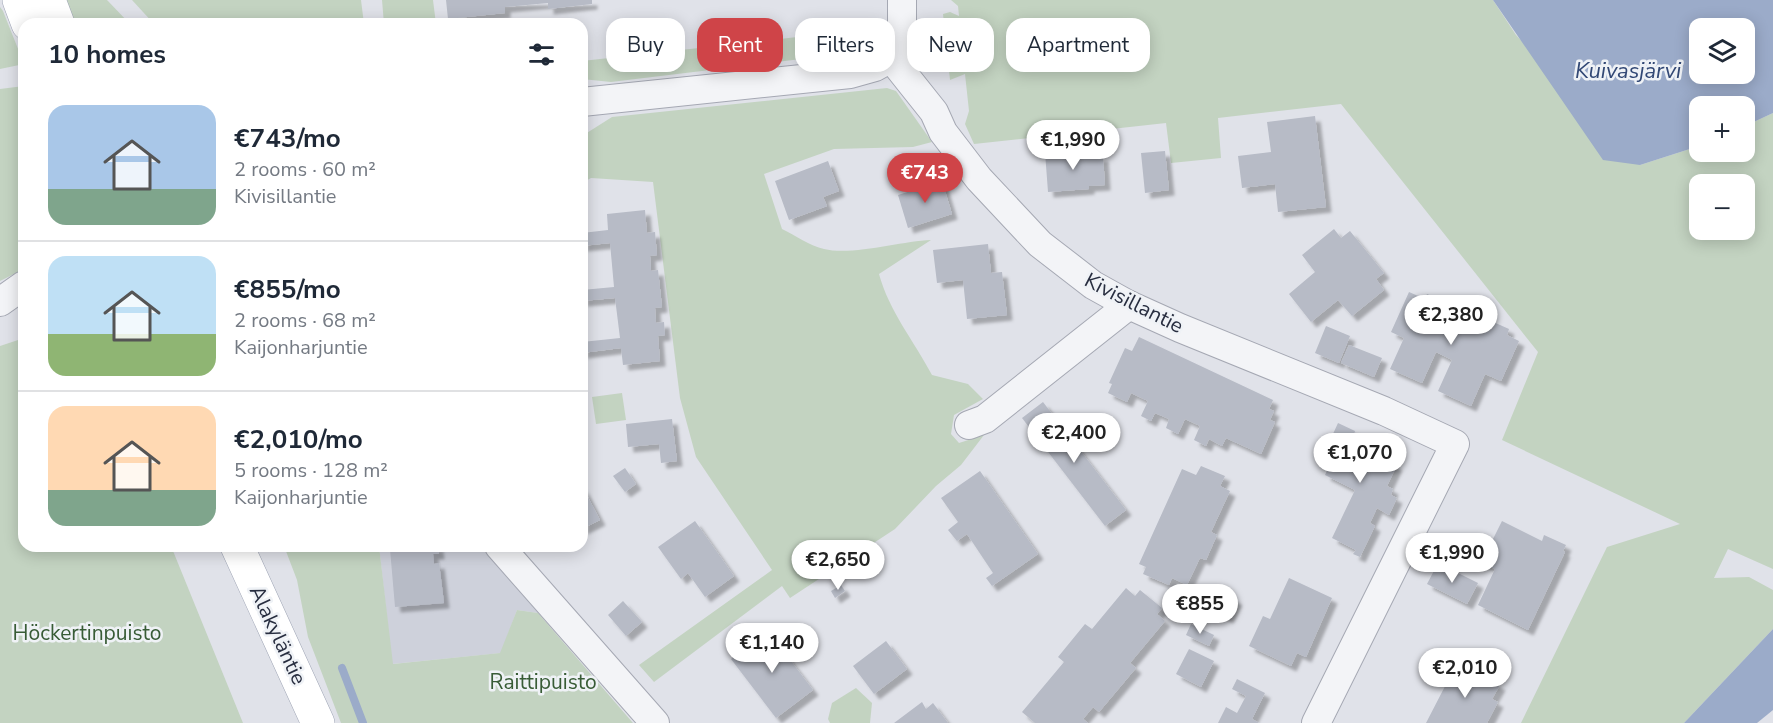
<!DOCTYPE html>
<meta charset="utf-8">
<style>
:root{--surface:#fff;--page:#f2f2f3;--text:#1f2937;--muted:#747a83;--line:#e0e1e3;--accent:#cf4448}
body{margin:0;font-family:"Nunito Sans",sans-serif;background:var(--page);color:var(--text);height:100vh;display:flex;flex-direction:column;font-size:22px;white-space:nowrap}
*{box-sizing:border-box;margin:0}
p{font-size:20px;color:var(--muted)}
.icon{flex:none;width:33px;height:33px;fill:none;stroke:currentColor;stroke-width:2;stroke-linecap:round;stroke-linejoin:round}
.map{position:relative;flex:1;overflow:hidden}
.drawer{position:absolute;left:18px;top:18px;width:570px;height:534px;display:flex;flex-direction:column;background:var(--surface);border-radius:18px;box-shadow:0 3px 15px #0003}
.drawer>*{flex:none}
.hud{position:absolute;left:606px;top:18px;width:570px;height:54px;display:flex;gap:12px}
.buttons{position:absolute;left:1689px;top:18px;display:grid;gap:12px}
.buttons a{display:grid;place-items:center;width:66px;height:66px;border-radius:12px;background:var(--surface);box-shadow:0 3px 15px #0003;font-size:30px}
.price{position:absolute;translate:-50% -51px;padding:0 14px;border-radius:21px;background:#fff;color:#222;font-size:20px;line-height:39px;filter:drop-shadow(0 2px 3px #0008)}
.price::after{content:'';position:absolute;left:50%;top:36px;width:18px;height:14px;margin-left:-9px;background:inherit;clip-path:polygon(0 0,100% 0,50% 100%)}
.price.current{background:var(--accent);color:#fff}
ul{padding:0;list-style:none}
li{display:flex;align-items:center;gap:18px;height:150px;padding:0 30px}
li+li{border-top:2px solid var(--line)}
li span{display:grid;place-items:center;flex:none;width:168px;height:120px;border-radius:18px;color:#555}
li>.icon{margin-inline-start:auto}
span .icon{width:72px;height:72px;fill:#fffc;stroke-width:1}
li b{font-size:26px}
h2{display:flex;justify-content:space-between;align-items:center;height:72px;padding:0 30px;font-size:26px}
.tag{padding:0 21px;border-radius:18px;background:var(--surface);box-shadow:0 3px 15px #0003;font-size:21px;line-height:54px}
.tag.current{background:var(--accent);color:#fff}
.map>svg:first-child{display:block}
.built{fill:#ced1db}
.green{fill:#c3d3c1;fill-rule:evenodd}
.water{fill:#9babc9;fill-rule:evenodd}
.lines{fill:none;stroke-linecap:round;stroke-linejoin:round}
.stream{stroke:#9babc9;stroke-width:8}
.building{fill:#b7bbc6;filter:url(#shadow)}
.minor-casing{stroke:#a5a8b3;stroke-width:30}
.major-casing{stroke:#9fa5b5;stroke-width:34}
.minor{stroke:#f3f4f7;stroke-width:28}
.major{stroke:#fff;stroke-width:33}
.labels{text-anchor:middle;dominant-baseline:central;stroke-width:5;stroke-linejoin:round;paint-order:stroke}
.street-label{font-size:21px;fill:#282e40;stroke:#eff2f6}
.park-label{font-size:21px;fill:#385c36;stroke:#eff2f6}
.water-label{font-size:22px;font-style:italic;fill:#324875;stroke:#eff2f6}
</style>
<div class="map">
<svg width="1773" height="723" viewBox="0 0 1773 723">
<defs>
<filter id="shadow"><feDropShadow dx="5.5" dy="5.5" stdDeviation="1.5" flood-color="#0004"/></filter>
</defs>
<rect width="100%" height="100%" fill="#e0e2e9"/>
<path class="built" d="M 379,546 L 482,546 L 540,610 L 538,613 L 517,610 L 501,653 L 392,664 Z"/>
<g class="green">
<path d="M 66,0 L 107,0 L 130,24 L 75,24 Z"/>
<path d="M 132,0 L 361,0 L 364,24 L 154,24 Z"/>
<path d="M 382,0 L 433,0 L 436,24 L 384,24 Z"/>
<path d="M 951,0 L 1493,0 L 1516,35 L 1640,165 L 1699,146 L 1700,152 L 1744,152 L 1745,126 L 1773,113 L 1773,569 L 1728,549 L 1714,578 L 1749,577 L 1773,590 L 1773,629 L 1684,723 L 1521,723 L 1607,547 L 1680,524 L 1502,440 L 1538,352 L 1341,104 L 1218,118 L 1221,158 L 1171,163 L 1166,123 L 974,144 L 965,124 L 969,111 L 965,74 L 950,80 L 943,14 L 950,12 L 959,16 L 958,6 ZM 1700,184 L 1744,184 L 1744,230 L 1700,230 Z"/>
<path d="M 0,7 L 3,11 L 24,64 L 0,69 Z"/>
<path d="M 868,19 L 879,27 C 867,45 854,50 834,55 L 611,82 L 582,79 L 582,61 L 815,35 L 849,28 Z"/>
<path d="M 24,86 L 24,269 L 0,281 L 0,89 Z"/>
<path d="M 887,88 L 896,91 L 932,142 L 913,147 L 834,149 L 764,174 L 782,229 C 795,235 810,246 824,249 C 852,256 901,241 931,240 L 879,274 C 889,311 914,341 932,375 L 968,384 L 983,399 L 954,415 L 951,434 L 959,443 L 984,435 L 961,465 L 936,486 L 895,529 L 790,598 L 782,586 L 654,682 L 639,665 L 772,570 L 696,457 L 680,398 L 653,182 L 591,178 L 582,183 L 582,136 L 612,117 Z"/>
<path d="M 24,338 L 24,546 L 171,546 L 243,723 L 0,723 L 0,346 Z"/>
<path d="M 622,393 L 626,420 L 596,424 L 592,397 Z"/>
<path d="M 284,546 L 379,546 L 393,664 L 500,653 L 517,610 L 538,613 L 633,723 L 341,723 L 308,637 L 297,580 Z"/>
<path d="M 856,688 L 872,703 L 870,723 L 830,723 L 828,719 L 832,703 Z"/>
</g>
<g class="water">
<path d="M 1493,0 L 1773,0 L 1773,113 L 1745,126 L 1744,106 L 1700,106 L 1699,146 L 1640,165 L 1603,160 ZM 1700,28 L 1744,28 L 1744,74 L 1700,74 Z"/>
<path d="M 1773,629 L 1773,710 L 1757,723 L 1684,723 Z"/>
</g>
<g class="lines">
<path class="stream" d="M 342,668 L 363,723"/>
</g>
<g class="building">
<path d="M 446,0 L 592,0 L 592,4 L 548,9 L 548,3 L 505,7 L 505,13 L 448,19 Z"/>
<path d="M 1315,116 L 1326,207 L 1278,212 L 1275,184 L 1242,188 L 1238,156 L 1271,152 L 1267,122 Z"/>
<path d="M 1086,149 L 1087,157 L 1103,156 L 1105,185 L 1089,186 L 1089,189 L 1048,192 L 1045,152 Z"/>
<path d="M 1165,151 L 1169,190 L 1145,193 L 1141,153 Z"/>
<path d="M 828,161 L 839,191 L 823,197 L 827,206 L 789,220 L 775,181 Z"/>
<path d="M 942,181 L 952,214 L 908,228 L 898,195 Z"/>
<path d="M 645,210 L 647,233 L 655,232 L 657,255 L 650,256 L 651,271 L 658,270 L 662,307 L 655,308 L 656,323 L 664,322 L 665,335 L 658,336 L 660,361 L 623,365 L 621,348 L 582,353 L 582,342 L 620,338 L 615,298 L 582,301 L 582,290 L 614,287 L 610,243 L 582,246 L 582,233 L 608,230 L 607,214 Z"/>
<path d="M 1334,229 L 1341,238 L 1350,231 L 1384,273 L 1376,279 L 1384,290 L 1352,316 L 1338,300 L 1311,322 L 1289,294 L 1315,272 L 1302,255 Z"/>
<path d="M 988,244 L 991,273 L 1002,272 L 1007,315 L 967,319 L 963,280 L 937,283 L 933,250 Z"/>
<path d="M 1409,292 L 1425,299 L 1427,294 L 1459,308 L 1457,313 L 1470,319 L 1473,313 L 1509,329 L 1507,335 L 1519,341 L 1501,381 L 1485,374 L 1471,406 L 1438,391 L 1452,360 L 1436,352 L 1422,383 L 1390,369 L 1404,338 L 1391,332 Z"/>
<path d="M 1326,326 L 1350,336 L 1339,363 L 1315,353 Z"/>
<path d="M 1139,337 L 1273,400 L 1269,409 L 1274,411 L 1270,420 L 1275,422 L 1261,454 L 1226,438 L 1222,446 L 1209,439 L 1206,446 L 1194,440 L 1200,426 L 1185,419 L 1178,434 L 1166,428 L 1169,419 L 1155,413 L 1151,421 L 1141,416 L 1148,401 L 1131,393 L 1127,402 L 1108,393 L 1112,384 L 1109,383 L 1125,348 L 1132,351 Z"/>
<path d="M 1349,345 L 1382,358 L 1374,377 L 1341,363 Z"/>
<path d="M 1043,402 L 1126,510 L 1105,526 L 1022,418 Z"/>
<path d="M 672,419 L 677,461 L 661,463 L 659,444 L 628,447 L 626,424 Z"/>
<path d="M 1338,423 L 1355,431 L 1354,435 L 1392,453 L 1388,461 L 1397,465 L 1387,486 L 1393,489 L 1391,495 L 1397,498 L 1389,515 L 1377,508 L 1370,523 L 1375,526 L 1360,557 L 1353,554 L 1356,550 L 1332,538 L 1355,490 L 1325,475 L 1330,464 L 1321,460 Z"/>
<path d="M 1201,466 L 1225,476 L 1220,486 L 1230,491 L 1211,532 L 1217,535 L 1206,560 L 1200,558 L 1187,585 L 1172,578 L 1169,585 L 1143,574 L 1146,567 L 1139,564 L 1182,469 L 1196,475 Z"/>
<path d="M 625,468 L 636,484 L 625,492 L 613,476 Z"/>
<path d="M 980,471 L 1038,554 L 992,586 L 986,578 L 993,573 L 967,534 L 957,541 L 948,530 L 958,522 L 941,498 Z"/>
<path d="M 582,486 L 600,520 L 582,529 Z"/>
<path d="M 695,521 L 734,576 L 705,597 L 688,573 L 681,579 L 658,547 Z"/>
<path d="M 1502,521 L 1542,541 L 1544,535 L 1566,545 L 1563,551 L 1565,552 L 1528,630 L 1478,605 L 1495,569 L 1481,563 Z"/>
<path d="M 419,546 L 438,546 L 439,554 L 433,554 L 434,564 L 439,563 L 444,603 L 395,607 L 390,549 Z"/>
<path d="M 1438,563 L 1478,583 L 1467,604 L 1427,584 Z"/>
<path d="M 1289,578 L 1332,598 L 1306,657 L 1297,653 L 1291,666 L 1249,646 L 1263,616 L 1270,619 Z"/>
<path d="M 841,585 L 845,591 L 835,598 L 831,591 Z"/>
<path d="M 1126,588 L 1135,596 L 1140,590 L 1162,608 L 1157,614 L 1165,621 L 1130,663 L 1136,668 L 1099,712 L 1093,707 L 1083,719 L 1088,723 L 1035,723 L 1022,712 L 1064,662 L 1058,657 L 1085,624 L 1092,629 Z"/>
<path d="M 1221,591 L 1237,600 L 1228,618 L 1211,610 Z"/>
<path d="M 623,601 L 642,622 L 626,636 L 608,615 Z"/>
<path d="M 1191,624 L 1214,635 L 1209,646 L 1186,635 Z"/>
<path d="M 768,631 L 813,690 L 776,718 L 731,659 Z"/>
<path d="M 886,641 L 907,669 L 874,694 L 853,666 Z"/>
<path d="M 1189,649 L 1214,661 L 1201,687 L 1176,674 Z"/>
<path d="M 1457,663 L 1500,685 L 1492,699 L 1498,702 L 1487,723 L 1426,723 Z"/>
<path d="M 1237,679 L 1265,693 L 1252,719 L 1259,723 L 1218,723 L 1226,707 L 1237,713 L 1246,696 L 1232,689 Z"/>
<path d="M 922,702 L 926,709 L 933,703 L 948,723 L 894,723 Z"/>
</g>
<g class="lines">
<defs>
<g id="minor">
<path d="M 891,58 L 934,112 L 943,132 L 979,179 L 1040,244 L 1093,285 L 1129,305 L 1180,328 L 1384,411 L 1455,444 L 1316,723"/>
<path d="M 891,58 L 902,38 L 902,0"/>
<path d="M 582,102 L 850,74 L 875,67 L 891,58"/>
<path d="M 0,302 L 24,285"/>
<path d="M 969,425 L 985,419 L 1129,305"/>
<path d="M 499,546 L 655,723"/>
</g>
<g id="major">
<path d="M 19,0 L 28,24"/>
<path d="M 49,0 L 58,24"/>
<path d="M 237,546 L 318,723"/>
</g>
</defs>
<use href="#minor" class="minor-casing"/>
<use href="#major" class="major-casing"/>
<use href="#minor" class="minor"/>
<use href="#major" class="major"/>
</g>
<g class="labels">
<g class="street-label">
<text transform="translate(1134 303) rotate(27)">Kivisillantie</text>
<text transform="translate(278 635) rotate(65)">Alakyläntie</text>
</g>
<g class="park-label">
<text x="87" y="633">Höckertinpuisto</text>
<text x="543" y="682">Raittipuisto</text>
</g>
<g class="water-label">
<text x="1628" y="71">Kuivasjärvi</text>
</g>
</g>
</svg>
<div class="buttons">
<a><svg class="icon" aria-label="layers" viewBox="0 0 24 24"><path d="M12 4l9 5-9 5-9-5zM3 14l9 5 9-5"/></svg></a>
<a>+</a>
<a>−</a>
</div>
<b class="price" style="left:1073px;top:171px">€1,990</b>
<b class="price current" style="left:925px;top:204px">€743</b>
<b class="price" style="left:1451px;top:346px">€2,380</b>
<b class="price" style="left:1074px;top:464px">€2,400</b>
<b class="price" style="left:1360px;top:484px">€1,070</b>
<b class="price" style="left:1452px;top:584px">€1,990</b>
<b class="price" style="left:838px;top:591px">€2,650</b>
<b class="price" style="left:1200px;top:635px">€855</b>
<b class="price" style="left:772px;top:674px">€1,140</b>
<b class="price" style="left:1465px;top:699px">€2,010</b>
<div class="hud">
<a class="tag">Buy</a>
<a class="tag current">Rent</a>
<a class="tag">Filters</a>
<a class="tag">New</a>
<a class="tag">Apartment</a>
</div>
<section class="drawer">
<h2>10 homes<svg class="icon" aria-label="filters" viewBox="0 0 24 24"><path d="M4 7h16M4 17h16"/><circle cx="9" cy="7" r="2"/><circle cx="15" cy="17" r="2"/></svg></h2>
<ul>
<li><span style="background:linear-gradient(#a9c7e8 70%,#7fa58c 0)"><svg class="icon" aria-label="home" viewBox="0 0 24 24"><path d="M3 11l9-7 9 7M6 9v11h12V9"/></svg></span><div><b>€743/mo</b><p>2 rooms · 60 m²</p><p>Kivisillantie</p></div></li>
<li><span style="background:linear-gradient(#bfe0f5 65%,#8fb573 0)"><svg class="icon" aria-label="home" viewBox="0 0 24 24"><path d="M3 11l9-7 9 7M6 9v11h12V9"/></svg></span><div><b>€855/mo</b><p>2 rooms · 68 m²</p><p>Kaijonharjuntie</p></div></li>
<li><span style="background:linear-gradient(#ffd9b3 70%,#7fa58c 0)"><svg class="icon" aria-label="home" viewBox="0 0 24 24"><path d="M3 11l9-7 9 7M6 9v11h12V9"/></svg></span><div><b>€2,010/mo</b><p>5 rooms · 128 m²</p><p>Kaijonharjuntie</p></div></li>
</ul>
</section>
</div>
